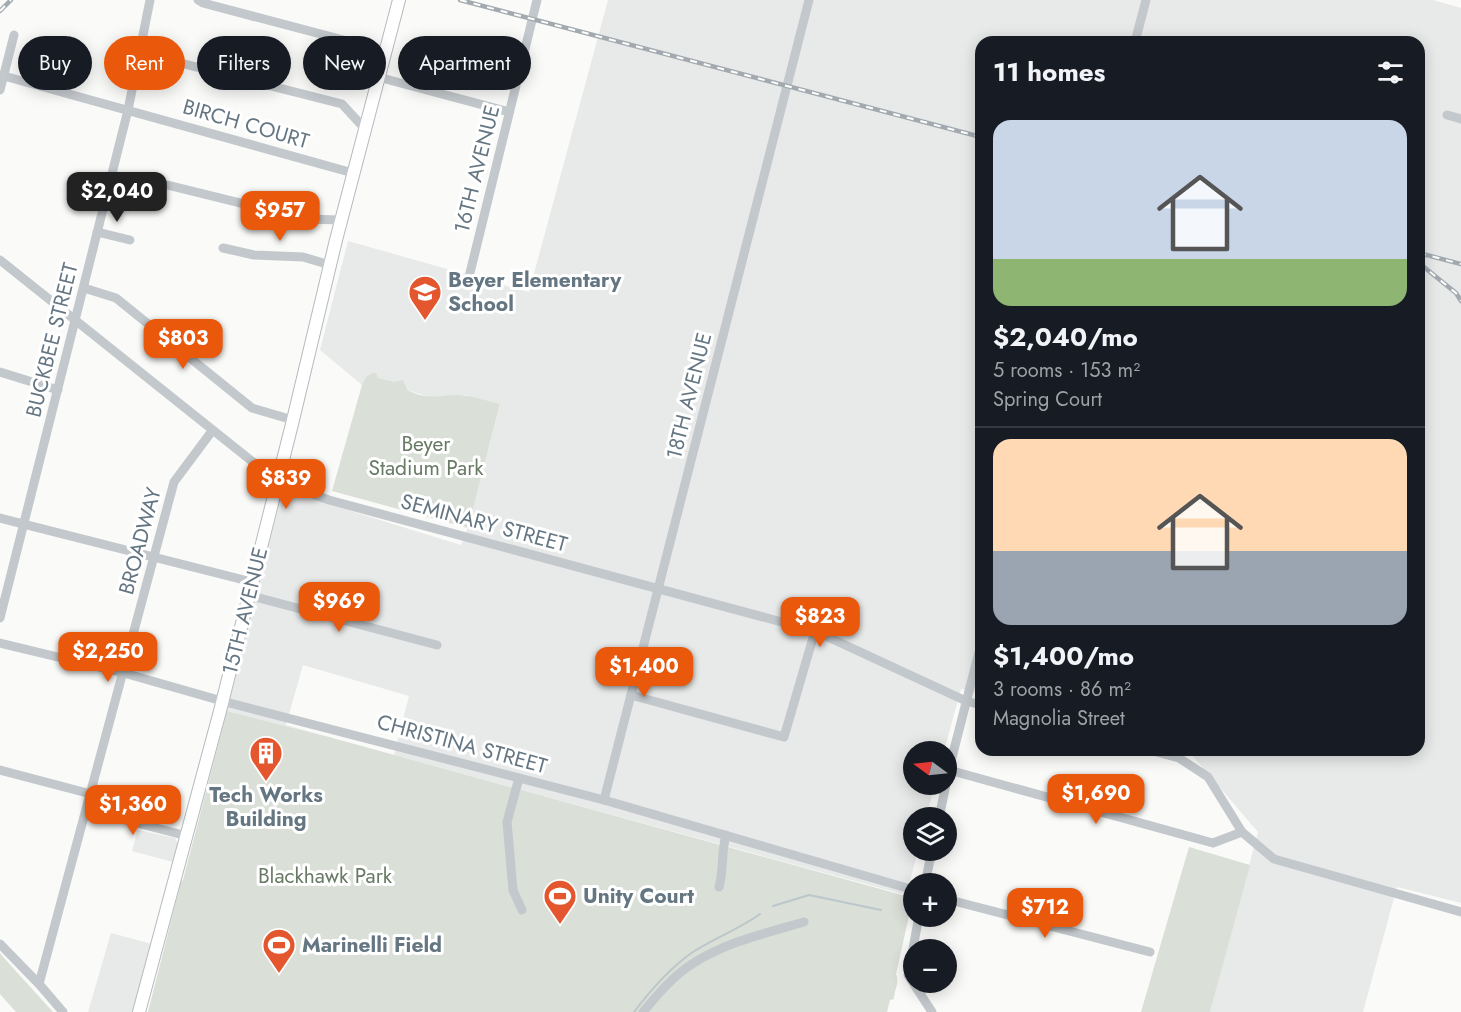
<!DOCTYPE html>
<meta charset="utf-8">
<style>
:root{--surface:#171b24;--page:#242831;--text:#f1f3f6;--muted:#9ea1a6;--line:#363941;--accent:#ea580c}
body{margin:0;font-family:Jost,sans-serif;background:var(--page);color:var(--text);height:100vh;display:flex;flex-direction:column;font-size:22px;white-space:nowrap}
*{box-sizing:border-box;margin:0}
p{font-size:20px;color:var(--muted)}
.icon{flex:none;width:33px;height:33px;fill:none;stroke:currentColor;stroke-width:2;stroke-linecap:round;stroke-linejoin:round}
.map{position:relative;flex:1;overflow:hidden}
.details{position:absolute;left:975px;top:36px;width:450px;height:720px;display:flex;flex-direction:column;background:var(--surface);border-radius:18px;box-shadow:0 3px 15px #0003}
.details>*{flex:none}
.hud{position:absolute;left:18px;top:36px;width:570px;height:54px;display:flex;gap:12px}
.needle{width:39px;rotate:285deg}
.fabs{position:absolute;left:903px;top:741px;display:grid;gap:12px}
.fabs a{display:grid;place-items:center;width:54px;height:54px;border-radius:50%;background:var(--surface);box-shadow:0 3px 15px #0003;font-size:30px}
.price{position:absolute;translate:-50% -51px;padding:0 14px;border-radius:12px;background:var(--accent);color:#fff;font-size:20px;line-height:39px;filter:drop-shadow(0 2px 3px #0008)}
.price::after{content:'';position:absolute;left:50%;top:36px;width:18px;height:14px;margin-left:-9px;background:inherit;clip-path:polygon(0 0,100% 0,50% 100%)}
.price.selected{background:#222;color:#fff}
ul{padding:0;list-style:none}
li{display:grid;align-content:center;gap:12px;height:318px;padding:0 18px}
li+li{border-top:2px solid var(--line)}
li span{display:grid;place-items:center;height:186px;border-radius:18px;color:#555}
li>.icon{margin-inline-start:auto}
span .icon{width:108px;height:108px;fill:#fffc;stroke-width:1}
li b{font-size:26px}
h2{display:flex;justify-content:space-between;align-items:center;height:72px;padding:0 18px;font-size:26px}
.tag{padding:0 21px;border-radius:27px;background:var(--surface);box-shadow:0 3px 15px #0003;font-size:21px;line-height:54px}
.tag.selected{background:var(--accent);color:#fff}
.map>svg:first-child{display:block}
.built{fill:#e8e9e9}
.green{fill:#dadfd7}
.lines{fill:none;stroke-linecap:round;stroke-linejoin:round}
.stream{stroke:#bbc7cb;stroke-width:2}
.major-casing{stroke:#b5babe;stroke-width:14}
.minor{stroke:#c3c8cc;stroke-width:9}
.major{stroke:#fff;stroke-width:12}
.rail-casing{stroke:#a2aab0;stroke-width:4.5}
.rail{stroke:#fff;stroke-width:2;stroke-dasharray:7;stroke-linecap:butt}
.labels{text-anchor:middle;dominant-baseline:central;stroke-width:6;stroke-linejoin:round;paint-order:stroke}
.street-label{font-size:21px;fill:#657683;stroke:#fff}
.poi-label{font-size:21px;font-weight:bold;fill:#657683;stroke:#fff;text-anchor:start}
.park-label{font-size:21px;fill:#687a64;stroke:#fff}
</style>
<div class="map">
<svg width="1461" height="1012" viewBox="0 0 1461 1012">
<rect width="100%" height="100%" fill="#fafaf8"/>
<g class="built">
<path d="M 608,0 L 1433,0 L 1461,8 L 1461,903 L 1397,887 L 1363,1012 L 1210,1012 L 1258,832 L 1190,753 L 1179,750 L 1419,750 L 1419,42 L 981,42 L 981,694 L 961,689 L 944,751 L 914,752 L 914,784 L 935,785 L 926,817 L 914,818 L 914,850 L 918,851 L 906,895 L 394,755 L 409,696 L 303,665 L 286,725 L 329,737 L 227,711 L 283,490 L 461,545 L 468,527 L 500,405 L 466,395 L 430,397 L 407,390 L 362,385 L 320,350 L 348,241 L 529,292 Z"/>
<path d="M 138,830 L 175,838 L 178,844 L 173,862 L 132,851 Z"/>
<path d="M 111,933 L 152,944 L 132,1012 L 88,1012 Z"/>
</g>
<g class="green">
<path d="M 373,373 L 376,373 L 378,378 L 394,382 L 403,380 L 407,390 C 434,403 443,392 468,396 C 478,397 489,402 500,404 L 468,528 L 332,491 L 362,385 L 366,377 Z"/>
<path d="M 227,711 L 329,737 L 913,898 L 896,974 C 900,983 894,990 894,999 L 890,1000 L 887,1012 L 148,1012 L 181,882 L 183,880 Z"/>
<path d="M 1189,847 L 1250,865 L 1210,1012 L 1141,1012 Z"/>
<path d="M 0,953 L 4,958 L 53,1012 L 16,1012 L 0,994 Z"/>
</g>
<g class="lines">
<g class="stream">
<path d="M 773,906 L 809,895 L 881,910"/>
<path d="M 634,1012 C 650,991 668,970 690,954 C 712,939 738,930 760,914"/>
</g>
<defs>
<path id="major" d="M 139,1012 L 220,711 L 293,420 L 336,240 L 399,0"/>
</defs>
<use href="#major" class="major-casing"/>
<g class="minor">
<path d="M 198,0 L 203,3 L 385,51"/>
<path d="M 1135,42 L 1146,0"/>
<path d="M 141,53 L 342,104 L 365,129"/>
<path d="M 4,76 L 353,173"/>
<path d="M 378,77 L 509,112"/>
<path d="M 0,90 L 14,35"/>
<path d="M 1447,115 L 1461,119"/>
<path d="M 109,183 L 127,186 L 143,179 L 305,219 L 341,220"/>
<path d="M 97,232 L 130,240"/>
<path d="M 223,248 L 254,255 L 303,257 L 330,265"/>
<path d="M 0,260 L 278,482 L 329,500 L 815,631 L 966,701 L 981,705"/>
<path d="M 469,277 L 537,0"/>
<path d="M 84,288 L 116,298 L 252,408 L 293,420"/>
<path d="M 0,372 L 58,390"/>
<path d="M 0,518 L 252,582"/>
<path d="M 248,595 L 437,645"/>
<path d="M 0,618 L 128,110 L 150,0"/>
<path d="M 0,643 L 124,673 L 222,701 L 604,800 L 914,890"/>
<path d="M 631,695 L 784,737 L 815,631"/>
<path d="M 1149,750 L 1179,758 L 1208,777 L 1242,832 L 1274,859 L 1461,912"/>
<path d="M 0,770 L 91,794"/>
<path d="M 949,770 L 1213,843 L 1242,832"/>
<path d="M 519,778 L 507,822 L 513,890 L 522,910"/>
<path d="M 946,781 L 981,644"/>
<path d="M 604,800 L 809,0"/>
<path d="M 87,810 L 187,836"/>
<path d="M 939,818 L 946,784"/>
<path d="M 925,884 L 932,850"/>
<path d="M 719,887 C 724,870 721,853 726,835"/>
<path d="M 946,899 L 1150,952"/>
<path d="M 919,916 L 908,975 L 932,1012"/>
<path d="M 0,944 L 39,984 L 63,1012"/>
<path d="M 39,984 L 174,482 L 212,431"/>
<path d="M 643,1012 C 657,995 673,976 692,964 C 726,942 766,933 804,922"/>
</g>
<use href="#major" class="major"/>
<defs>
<g id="rail">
<path d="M 460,0 L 981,137"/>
<path d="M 0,11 L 11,0"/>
<path d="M 1419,253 L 1461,264"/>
<path d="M 1419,263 L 1456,293 L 1461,301"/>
</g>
</defs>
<use href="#rail" class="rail-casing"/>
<use href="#rail" class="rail"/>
</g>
<defs>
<symbol id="school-pin" viewBox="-11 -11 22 30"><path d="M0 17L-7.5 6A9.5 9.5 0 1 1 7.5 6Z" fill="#e4572e" stroke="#fff"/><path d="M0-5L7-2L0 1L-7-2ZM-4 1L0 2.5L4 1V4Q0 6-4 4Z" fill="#fff"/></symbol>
<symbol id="building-pin" viewBox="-11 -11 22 30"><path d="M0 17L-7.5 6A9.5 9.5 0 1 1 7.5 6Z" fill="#e4572e" stroke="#fff"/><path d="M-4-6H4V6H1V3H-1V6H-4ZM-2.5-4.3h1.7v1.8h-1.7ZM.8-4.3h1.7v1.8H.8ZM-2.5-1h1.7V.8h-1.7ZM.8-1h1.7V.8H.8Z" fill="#fff"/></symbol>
<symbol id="stadium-pin" viewBox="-11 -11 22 30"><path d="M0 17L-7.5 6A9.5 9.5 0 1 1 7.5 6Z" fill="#e4572e" stroke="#fff"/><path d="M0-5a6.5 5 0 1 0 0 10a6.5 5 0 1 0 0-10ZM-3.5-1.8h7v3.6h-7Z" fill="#fff"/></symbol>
</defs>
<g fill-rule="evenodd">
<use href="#school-pin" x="406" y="273" width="38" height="52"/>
<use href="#building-pin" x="247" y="734" width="38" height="52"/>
<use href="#stadium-pin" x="541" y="877" width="38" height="52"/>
<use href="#stadium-pin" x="260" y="926" width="38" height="52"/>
</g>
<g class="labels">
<g class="street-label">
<text transform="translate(246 124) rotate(16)">BIRCH COURT</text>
<text transform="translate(477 169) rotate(-76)">16TH AVENUE</text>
<text transform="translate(52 340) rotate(-76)">BUCKBEE STREET</text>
<text transform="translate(689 396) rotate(-76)">18TH AVENUE</text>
<text transform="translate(484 523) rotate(15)">SEMINARY STREET</text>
<text transform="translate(140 541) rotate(-75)">BROADWAY</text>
<text transform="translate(245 611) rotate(-76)">15TH AVENUE</text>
<text transform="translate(462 744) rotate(15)">CHRISTINA STREET</text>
</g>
<g class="poi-label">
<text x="448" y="280">Beyer Elementary<tspan x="448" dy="24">School</tspan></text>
<text x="266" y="795" text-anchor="middle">Tech Works<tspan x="266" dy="24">Building</tspan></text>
<text x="583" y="896">Unity Court</text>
<text x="302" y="945">Marinelli Field</text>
</g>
<g class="park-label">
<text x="426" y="444">Beyer<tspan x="426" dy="24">Stadium Park</tspan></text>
<text x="325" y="876">Blackhawk Park</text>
</g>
</g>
</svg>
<div class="fabs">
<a><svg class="needle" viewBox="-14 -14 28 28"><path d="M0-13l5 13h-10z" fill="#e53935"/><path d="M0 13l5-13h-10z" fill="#9ea1a6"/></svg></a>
<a><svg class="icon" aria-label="layers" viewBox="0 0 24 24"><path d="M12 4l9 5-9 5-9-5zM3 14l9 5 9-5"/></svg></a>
<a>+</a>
<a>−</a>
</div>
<b class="price selected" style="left:117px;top:223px">$2,040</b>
<b class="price" style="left:280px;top:242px">$957</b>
<b class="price" style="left:183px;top:370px">$803</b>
<b class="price" style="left:286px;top:510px">$839</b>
<b class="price" style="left:339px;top:633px">$969</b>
<b class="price" style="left:820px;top:648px">$823</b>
<b class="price" style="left:108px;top:683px">$2,250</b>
<b class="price" style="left:644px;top:698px">$1,400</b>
<b class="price" style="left:1096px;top:825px">$1,690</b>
<b class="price" style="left:133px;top:836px">$1,360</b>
<b class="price" style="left:1045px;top:939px">$712</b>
<div class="hud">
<a class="tag">Buy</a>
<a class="tag selected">Rent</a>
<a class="tag">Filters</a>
<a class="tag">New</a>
<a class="tag">Apartment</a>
</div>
<section class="details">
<h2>11 homes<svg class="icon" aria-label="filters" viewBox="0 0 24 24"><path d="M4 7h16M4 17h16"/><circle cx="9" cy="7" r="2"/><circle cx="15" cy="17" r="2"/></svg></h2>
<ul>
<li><span style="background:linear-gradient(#c9d6e8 75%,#8fb573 0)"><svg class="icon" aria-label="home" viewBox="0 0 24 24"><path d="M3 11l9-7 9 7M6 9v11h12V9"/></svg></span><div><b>$2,040/mo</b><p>5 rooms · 153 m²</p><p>Spring Court</p></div></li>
<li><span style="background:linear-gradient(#ffd9b3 60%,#9aa5b1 0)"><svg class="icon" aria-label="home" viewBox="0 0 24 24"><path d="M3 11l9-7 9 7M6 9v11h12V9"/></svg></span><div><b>$1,400/mo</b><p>3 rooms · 86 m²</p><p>Magnolia Street</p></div></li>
</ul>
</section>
</div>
